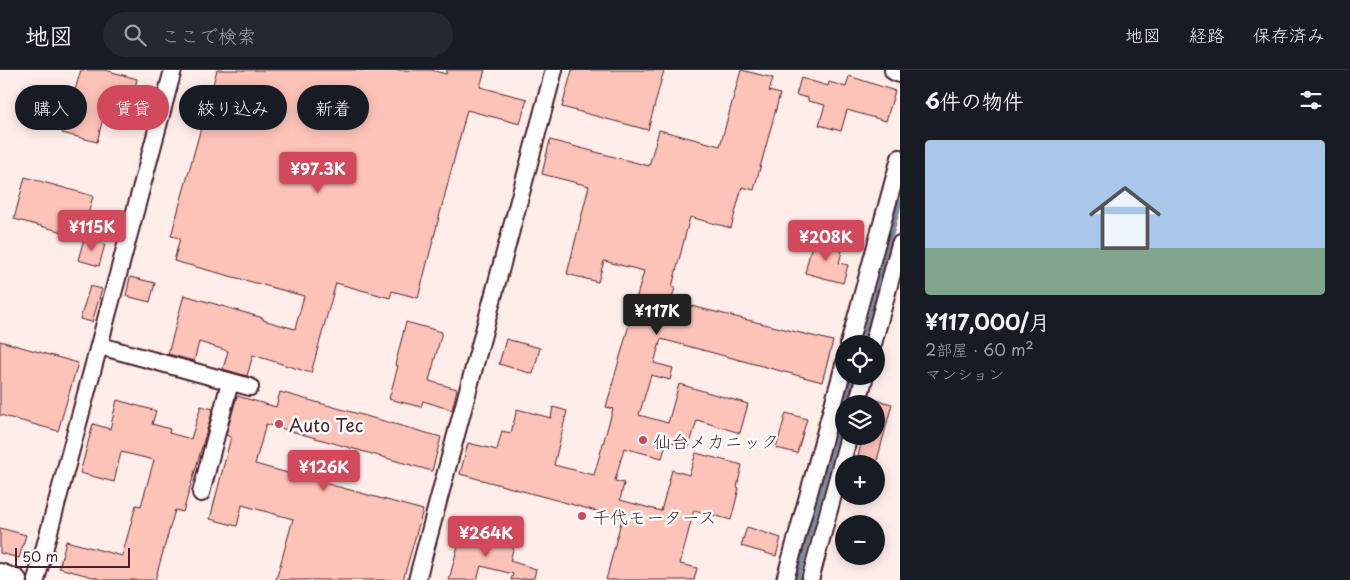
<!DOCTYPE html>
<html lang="ja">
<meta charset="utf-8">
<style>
:root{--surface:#171b24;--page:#242831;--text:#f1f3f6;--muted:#9ea1a6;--line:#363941;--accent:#d1495b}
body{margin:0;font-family:"Playpen Sans","Klee One",sans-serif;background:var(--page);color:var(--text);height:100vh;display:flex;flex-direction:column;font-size:19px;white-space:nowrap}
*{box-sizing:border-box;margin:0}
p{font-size:16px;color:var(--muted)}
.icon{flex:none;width:28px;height:28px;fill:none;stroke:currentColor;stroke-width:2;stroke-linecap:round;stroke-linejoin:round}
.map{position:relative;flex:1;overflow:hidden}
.drawer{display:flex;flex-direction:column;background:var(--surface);width:450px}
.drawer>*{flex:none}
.guide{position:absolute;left:15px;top:15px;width:475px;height:45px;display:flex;gap:10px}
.buttons{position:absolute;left:835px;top:265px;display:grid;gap:10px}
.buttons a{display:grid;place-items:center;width:50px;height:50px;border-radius:50%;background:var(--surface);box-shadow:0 2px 12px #0003;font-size:25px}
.scale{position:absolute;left:15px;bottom:12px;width:115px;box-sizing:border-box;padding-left:5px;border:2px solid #4a1f2b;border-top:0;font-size:14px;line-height:18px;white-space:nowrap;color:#4a1f2b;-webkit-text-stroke:4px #fff;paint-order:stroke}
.price{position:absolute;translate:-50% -42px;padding:0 11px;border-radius:5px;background:var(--accent);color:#fff;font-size:16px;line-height:32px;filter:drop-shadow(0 1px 2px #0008)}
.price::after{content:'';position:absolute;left:50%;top:30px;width:15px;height:11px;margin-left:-8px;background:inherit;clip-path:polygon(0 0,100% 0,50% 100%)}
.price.current{background:#222;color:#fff}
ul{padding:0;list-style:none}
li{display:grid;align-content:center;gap:10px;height:265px;padding:0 25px}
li+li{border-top:1px solid var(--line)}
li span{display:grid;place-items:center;height:155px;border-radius:5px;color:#555}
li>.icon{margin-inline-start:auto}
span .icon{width:90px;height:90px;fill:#fffc;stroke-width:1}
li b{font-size:21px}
h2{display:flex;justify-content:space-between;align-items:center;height:60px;padding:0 25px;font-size:21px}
.pill{padding:0 18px;border-radius:22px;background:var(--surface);box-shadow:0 2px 12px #0003;font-size:18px;line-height:45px}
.pill.current{background:var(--accent);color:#fff}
header{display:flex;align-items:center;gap:30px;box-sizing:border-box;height:70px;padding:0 25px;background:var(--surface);border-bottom:1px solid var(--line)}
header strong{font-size:24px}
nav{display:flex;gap:28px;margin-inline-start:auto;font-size:18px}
.search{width:350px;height:45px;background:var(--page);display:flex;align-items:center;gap:12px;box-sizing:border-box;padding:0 18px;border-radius:28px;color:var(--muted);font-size:19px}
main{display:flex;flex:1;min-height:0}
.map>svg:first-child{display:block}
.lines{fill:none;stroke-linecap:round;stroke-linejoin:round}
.stream{stroke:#728e9f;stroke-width:4.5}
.building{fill:#fec3b8;stroke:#4a1f2b}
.minor-casing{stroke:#4a1f2b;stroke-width:20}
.tertiary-casing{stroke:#4a1f2b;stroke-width:24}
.minor{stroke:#fff;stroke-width:16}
.tertiary{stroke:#fff;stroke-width:20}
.poi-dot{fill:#d1495b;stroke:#fff;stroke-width:2}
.labels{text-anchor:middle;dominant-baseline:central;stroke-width:5;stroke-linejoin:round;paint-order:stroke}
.poi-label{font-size:18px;fill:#4a1f2b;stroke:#fff;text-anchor:start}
</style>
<header>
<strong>地図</strong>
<div class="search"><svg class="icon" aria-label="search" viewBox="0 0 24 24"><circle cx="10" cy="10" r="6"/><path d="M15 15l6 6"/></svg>ここで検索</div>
<nav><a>地図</a><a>経路</a><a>保存済み</a></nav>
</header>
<main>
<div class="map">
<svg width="900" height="510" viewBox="0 0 900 510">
<rect width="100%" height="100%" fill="#ffedea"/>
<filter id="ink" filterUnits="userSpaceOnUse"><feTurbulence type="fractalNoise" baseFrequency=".02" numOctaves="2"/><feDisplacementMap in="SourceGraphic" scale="10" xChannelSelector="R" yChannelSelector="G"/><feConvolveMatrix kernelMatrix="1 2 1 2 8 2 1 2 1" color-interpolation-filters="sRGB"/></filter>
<g filter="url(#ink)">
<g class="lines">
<g class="stream">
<path d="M 862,274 L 900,132"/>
<path d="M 845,334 L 853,306"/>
<path d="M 797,510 L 844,339"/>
</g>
</g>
<g class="building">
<path d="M 81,0 L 105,0 L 137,9 L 132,30 L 109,24 L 97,72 L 62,63 Z"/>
<path d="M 217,0 L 431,0 L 446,4 L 447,0 L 485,0 L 480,17 L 527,29 L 520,54 L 467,40 L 418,228 L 392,221 L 390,228 L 336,213 L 311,303 L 253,285 L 247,306 L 223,299 L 228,281 L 199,272 L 194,291 L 168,284 L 184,225 L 263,248 L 263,250 L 295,259 L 304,226 L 174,191 L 180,168 L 171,166 Z"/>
<path d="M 572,0 L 664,0 L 648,60 L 562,37 Z"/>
<path d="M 741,0 L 773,8 L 769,21 L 780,24 L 754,120 L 742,117 L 731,158 L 690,147 L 672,217 L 675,218 L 671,231 L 833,271 L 822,312 L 661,269 L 654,293 L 673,298 L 670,310 L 651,305 L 639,345 L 668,353 L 679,314 L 748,334 L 740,363 L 697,350 L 689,377 L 667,371 L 662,388 L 624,378 L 615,411 L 624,413 L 620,430 L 661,441 L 672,400 L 689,405 L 696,383 L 742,395 L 737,417 L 739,418 L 731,450 L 694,440 L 680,494 L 697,498 L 694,510 L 606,510 L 622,448 L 460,404 L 468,373 L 497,380 L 502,361 L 511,363 L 517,339 L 551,348 L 553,337 L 567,341 L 554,395 L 594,405 L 613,339 L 606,337 L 644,201 L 604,191 L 598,212 L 567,204 L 589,116 L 542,104 L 550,70 L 649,96 L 659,60 L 720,76 Z"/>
<path d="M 849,6 L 895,21 L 886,51 L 847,40 L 841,61 L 819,55 L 825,35 L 808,31 L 808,28 L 796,25 L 801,8 L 828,16 L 829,12 L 846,17 Z"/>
<path d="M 25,107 L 93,126 L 82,167 L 14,149 Z"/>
<path d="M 84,169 L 105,174 L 99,196 L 78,190 Z"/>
<path d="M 813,170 L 843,177 L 839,193 L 848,195 L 843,213 L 805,203 Z"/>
<path d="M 130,207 L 155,213 L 150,232 L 126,226 Z"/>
<path d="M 90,216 L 102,219 L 92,252 L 80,249 Z"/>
<path d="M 406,252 L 442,262 L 429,311 L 457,319 L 452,340 L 423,331 L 421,337 L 389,329 L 398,296 L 395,295 Z"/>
<path d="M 506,269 L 540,278 L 533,304 L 499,294 Z"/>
<path d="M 0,271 L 78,293 L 58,361 L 0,345 Z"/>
<path d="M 280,322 L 441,367 L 432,401 L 266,354 L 255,394 L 423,440 L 403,510 L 276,510 L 293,449 L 242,435 L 237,456 L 210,449 L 231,367 L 226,365 L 237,326 L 276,337 Z"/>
<path d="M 117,330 L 156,341 L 152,354 L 170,359 L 169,363 L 191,369 L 201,336 L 213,339 L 183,442 L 175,440 L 155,510 L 104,510 L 59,498 L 66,471 L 122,486 L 136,435 L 141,436 L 154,390 L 121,382 L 114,412 L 80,403 L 93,354 L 110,359 Z"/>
<path d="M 876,330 L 892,334 L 876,394 L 856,394 L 863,366 L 876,366 Z"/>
<path d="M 786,343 L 807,349 L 797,383 L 776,378 Z"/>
<path d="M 747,457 L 781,468 L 776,486 L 741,476 Z"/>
<path d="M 0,458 L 26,465 L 19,488 L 0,483 Z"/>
<path d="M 462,460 L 515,472 L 510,491 L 536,499 L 534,508 L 511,510 L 513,504 L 481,496 L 477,510 L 449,510 Z"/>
</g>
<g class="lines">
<defs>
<g id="minor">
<path d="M 849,274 L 900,88"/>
<path d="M 873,274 L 900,174"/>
<path d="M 100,276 L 250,317"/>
<path d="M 857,334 L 865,306"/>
<path d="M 201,423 L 230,312"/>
<path d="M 36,510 L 173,0"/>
<path d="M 417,510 L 554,0"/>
<path d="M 785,510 L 844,295"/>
<path d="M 810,510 L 849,366"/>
</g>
<g id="tertiary">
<path d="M 895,0 L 900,2"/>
<path d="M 0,504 L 16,510"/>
</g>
</defs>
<use href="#minor" class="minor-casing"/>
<use href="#tertiary" class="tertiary-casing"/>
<use href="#minor" class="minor"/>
<use href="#tertiary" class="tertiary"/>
</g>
</g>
<g class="poi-dot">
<circle cx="279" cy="354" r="5"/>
<circle cx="643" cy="370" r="5"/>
<circle cx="582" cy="446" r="5"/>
</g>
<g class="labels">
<g class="poi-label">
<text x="289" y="354">Auto Tec</text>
<text x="653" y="370">仙台メカニック</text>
<text x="592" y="446">千代モータース</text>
</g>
</g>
</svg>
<div class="buttons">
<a><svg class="icon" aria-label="locate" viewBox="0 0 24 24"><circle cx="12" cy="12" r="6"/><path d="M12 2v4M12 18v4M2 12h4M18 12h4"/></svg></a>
<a><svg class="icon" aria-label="layers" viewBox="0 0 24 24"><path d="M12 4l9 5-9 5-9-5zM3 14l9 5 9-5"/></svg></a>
<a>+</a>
<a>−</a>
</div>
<div class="scale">50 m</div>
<b class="price" style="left:318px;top:124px">¥97.3K</b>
<b class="price" style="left:92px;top:182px">¥115K</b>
<b class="price" style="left:826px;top:192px">¥208K</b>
<b class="price current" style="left:657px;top:266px">¥117K</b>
<b class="price" style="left:324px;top:422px">¥126K</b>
<b class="price" style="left:486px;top:488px">¥264K</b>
<div class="guide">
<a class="pill">購入</a>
<a class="pill current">賃貸</a>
<a class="pill">絞り込み</a>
<a class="pill">新着</a>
</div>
</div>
<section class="drawer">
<h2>6件の物件<svg class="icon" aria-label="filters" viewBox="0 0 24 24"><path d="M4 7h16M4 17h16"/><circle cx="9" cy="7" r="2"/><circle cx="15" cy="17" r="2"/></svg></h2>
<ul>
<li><span style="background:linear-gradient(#a9c7e8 70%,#7fa58c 0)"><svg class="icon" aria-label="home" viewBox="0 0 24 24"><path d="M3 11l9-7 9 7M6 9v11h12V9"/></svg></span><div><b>¥117,000/月</b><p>2部屋 · 60 m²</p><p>マンション</p></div></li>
</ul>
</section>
</main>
